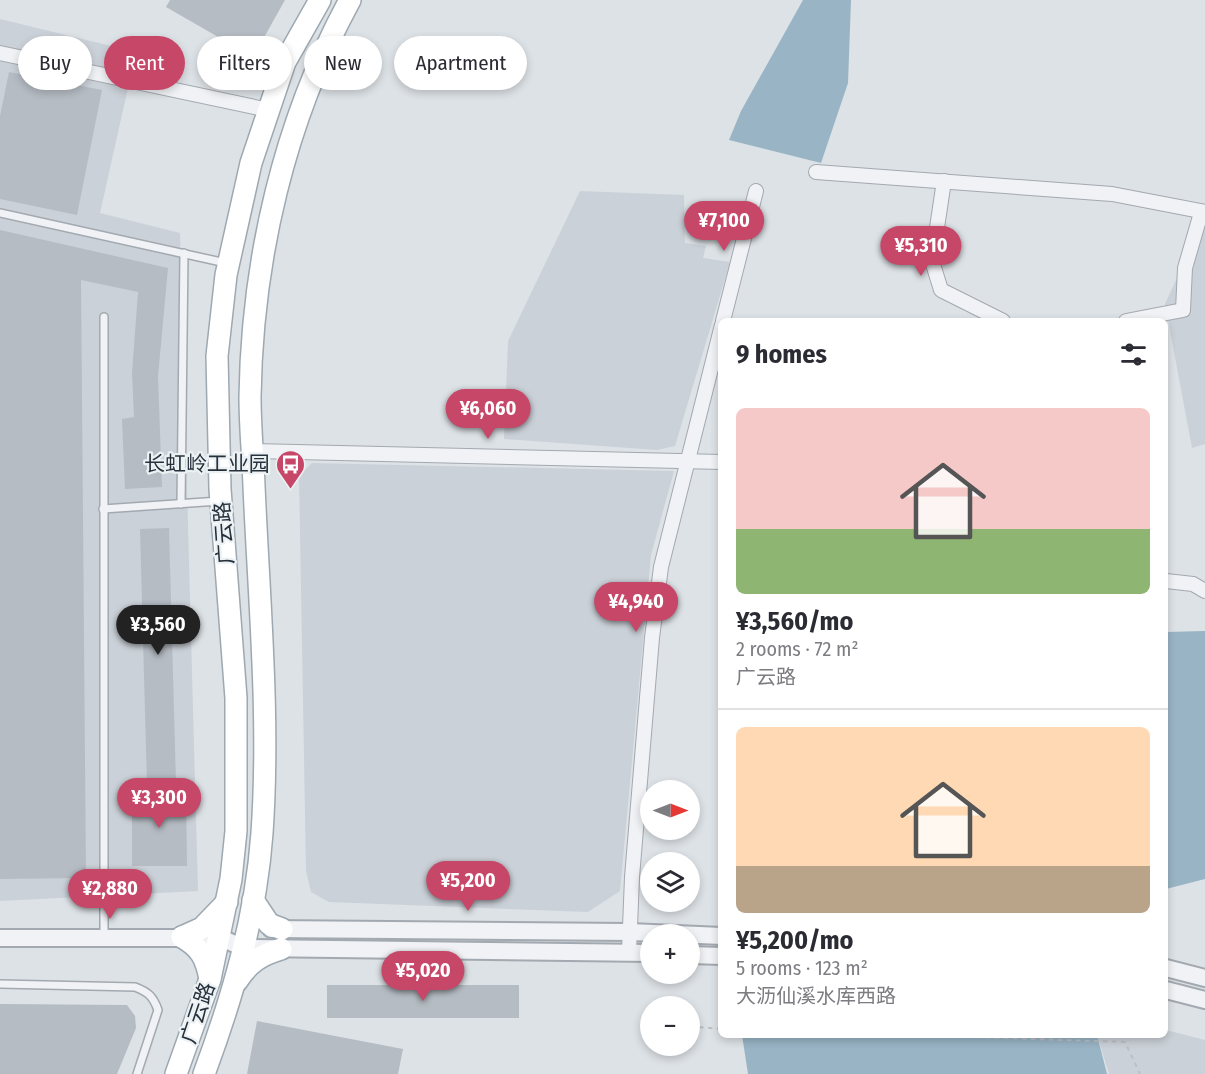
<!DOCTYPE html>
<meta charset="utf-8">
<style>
:root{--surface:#fff;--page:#f7f7f7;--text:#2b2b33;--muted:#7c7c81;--line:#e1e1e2;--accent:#c74769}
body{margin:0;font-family:"Fira Sans Condensed","Noto Sans SC",sans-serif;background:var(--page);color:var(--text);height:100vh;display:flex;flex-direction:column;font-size:22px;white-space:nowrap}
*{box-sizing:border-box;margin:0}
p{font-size:20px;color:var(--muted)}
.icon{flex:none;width:33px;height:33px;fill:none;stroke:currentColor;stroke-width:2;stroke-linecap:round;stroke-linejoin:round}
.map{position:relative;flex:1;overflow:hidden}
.panel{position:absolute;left:718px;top:318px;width:450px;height:720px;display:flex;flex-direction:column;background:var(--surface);border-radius:9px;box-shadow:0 3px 9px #0003}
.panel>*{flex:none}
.hud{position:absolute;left:18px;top:36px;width:570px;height:54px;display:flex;gap:12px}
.needle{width:39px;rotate:90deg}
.tools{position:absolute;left:640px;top:780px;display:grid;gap:12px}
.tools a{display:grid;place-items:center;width:60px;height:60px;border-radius:50%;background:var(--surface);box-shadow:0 3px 9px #0003;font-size:30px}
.price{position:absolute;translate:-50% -51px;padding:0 14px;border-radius:21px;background:var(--accent);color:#fff;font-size:20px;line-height:39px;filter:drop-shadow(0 2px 3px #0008)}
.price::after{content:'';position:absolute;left:50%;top:36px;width:18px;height:14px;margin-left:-9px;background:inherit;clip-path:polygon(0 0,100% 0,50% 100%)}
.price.on{background:#222;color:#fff}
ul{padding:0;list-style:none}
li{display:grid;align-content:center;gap:12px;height:318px;padding:0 18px}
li+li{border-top:2px solid var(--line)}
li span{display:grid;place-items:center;height:186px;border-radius:9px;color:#555}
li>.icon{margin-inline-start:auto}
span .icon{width:108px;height:108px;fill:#fffc;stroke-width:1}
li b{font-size:26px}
h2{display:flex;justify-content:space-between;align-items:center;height:72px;padding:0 18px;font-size:26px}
.pill{padding:0 21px;border-radius:27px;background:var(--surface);box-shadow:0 3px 9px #0003;font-size:21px;line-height:54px}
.pill.on{background:var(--accent);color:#fff}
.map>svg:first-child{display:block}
.built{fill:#cbd1d8}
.water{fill:#99b4c5}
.building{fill:#b5bcc3}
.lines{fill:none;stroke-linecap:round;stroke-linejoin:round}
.service-casing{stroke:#a3a9b0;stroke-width:10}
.minor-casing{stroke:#a3a9b0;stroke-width:16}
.tertiary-casing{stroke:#a3a9b0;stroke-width:20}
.primary-casing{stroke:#9da8b1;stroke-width:24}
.path{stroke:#bcc0c5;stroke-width:2;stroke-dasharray:4.5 4.5;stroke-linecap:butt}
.service{stroke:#f0f2f5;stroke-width:7}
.minor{stroke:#f0f2f5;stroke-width:14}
.tertiary{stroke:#f0f2f5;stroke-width:16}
.primary{stroke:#fff;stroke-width:21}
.labels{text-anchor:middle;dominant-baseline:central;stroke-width:4.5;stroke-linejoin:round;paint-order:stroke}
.poi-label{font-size:21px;fill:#27313c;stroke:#ecf1f4;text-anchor:end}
.street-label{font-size:21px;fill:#27313c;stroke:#ecf1f4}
</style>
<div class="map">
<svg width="1205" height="1074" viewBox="0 0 1205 1074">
<rect width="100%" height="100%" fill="#dde2e6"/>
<g class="built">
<path d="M 0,19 L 136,52 L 100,213 L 180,233 L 198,891 L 0,901 Z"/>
<path d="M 580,191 L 684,195 L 685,243 L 706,246 L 703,258 L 730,262 L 675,446 L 657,450 L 504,439 L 508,341 Z"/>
<path d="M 1205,217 L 1205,444 L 1192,448 L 1165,304 Z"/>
<path d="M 312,463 L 674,471 L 651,555 L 620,891 L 588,912 L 329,902 L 311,892 L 306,871 L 299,476 Z"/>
<path d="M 1166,1030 L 1205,1040 L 1205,1074 L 1109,1074 L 1097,1035 L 1166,1035 Z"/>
</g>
<g class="water">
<path d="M 803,0 L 851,0 L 848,83 L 821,163 L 729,140 L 741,111 Z"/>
<path d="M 1205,631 L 1205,879 L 1166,889 L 1166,632 Z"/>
<path d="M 742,1035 L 1097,1035 L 1107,1074 L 748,1074 Z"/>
</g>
<g class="building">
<path d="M 170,0 L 285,0 L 253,57 L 166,7 Z"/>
<path d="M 9,72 L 102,90 L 77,215 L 0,199 L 0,116 Z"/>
<path d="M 0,230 L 168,268 L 158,376 L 162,487 L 125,489 L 122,419 L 134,417 L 132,373 L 138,292 L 81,280 L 86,878 L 0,879 Z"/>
<path d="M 169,528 L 176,783 L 147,784 L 140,529 Z"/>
<path d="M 132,791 L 186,791 L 187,866 L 132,866 Z"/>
<rect x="327" y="985" width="192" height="33"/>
<path d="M 0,1004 L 127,1005 L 135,1016 L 136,1028 L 117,1074 L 0,1074 Z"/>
<path d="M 257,1021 L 403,1049 L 398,1074 L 247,1074 Z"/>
</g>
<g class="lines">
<defs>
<g id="service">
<path d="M 0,213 L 226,263"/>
<path d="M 104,317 L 104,937"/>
<path d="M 181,504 L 184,253"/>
<path d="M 103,509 L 219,501"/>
<path d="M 0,984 L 135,987 C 148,992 153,996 158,1010 L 137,1074"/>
</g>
<g id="minor">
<path d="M 0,53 L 269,110"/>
<path d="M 816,172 L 1112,194 L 1205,212"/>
<path d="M 944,181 L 932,261 L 941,290 L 1003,321"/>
<path d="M 723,321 L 756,191"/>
<path d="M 1126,321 L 1183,310 L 1185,268 L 1201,213"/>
<path d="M 253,451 L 722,462"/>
<path d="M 1166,581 L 1193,584 L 1205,591"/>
<path d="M 629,952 L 632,877 L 652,638 L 661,567 L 722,325"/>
</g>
<g id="tertiary">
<path d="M 271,929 L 630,932 L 722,936"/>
<path d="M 0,938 L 221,938 L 244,948 L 651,953"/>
<path d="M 690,955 L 722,956"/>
<path d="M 1166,968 L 1205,978"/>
<path d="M 1166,990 L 1205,1000"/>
</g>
<g id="primary">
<path d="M 253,900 L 269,924 L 282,929"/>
<path d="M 182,937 L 202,928 L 227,902"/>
<path d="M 182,937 C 201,948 206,958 210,979"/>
<path d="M 237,981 C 249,962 261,955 281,949"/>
<path d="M 176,1074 L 210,979 L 231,879 L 236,831 L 236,698 L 220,489 L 217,356 L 226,275 L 251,163 L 285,62 L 320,0"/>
<path d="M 204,1074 C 233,996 256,917 262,833 C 270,718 259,601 254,486 C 253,456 250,427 250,397 C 252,260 284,121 350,0"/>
</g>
</defs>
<use href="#service" class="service-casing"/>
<use href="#minor" class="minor-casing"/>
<use href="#tertiary" class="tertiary-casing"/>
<use href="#primary" class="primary-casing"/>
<g class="path">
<path d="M 699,1027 L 722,1029"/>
<path d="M 914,1035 L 1125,1042 L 1140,1074"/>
</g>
<use href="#service" class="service"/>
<use href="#minor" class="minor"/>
<use href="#tertiary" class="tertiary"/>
<use href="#primary" class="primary"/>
</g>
<defs>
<symbol id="bus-pin" viewBox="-11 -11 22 30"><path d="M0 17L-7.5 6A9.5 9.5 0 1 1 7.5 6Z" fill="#c74769" stroke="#ecf1f4"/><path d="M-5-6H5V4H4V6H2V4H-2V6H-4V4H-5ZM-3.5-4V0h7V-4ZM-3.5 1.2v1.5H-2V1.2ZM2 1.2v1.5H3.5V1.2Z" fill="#fff"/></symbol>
</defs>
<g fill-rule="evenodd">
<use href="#bus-pin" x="274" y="448" width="33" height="45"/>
</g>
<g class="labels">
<g class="poi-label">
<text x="270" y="464">长虹岭工业园</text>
</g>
<g class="street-label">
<text transform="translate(224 533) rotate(-94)">广云路</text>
<text transform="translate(198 1013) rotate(-71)">广云路</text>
</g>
</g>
</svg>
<div class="tools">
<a><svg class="needle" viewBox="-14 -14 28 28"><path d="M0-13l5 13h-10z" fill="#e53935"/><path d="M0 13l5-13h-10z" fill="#7c7c81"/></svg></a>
<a><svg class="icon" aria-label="layers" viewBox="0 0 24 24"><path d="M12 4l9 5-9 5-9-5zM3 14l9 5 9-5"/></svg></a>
<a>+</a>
<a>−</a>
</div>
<b class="price" style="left:724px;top:252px">¥7,100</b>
<b class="price" style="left:921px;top:277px">¥5,310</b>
<b class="price" style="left:488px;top:440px">¥6,060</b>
<b class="price" style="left:636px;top:633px">¥4,940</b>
<b class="price on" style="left:158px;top:656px">¥3,560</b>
<b class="price" style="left:159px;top:829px">¥3,300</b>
<b class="price" style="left:468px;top:912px">¥5,200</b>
<b class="price" style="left:110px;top:920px">¥2,880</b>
<b class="price" style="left:423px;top:1002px">¥5,020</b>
<div class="hud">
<a class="pill">Buy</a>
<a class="pill on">Rent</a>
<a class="pill">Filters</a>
<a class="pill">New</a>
<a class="pill">Apartment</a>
</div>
<section class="panel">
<h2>9 homes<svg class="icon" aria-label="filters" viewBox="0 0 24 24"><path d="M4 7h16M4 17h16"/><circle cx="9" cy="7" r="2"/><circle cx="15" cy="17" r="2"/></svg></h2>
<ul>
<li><span style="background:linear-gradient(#f6c9c9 65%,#8fb573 0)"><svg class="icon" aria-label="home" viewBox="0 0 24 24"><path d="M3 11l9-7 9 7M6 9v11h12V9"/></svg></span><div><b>¥3,560/mo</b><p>2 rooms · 72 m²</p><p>广云路</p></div></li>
<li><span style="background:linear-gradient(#ffd9b3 75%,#b9a48a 0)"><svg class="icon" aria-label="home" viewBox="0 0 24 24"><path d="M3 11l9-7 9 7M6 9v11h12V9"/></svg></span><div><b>¥5,200/mo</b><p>5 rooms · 123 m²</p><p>大沥仙溪水库西路</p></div></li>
</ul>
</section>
</div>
